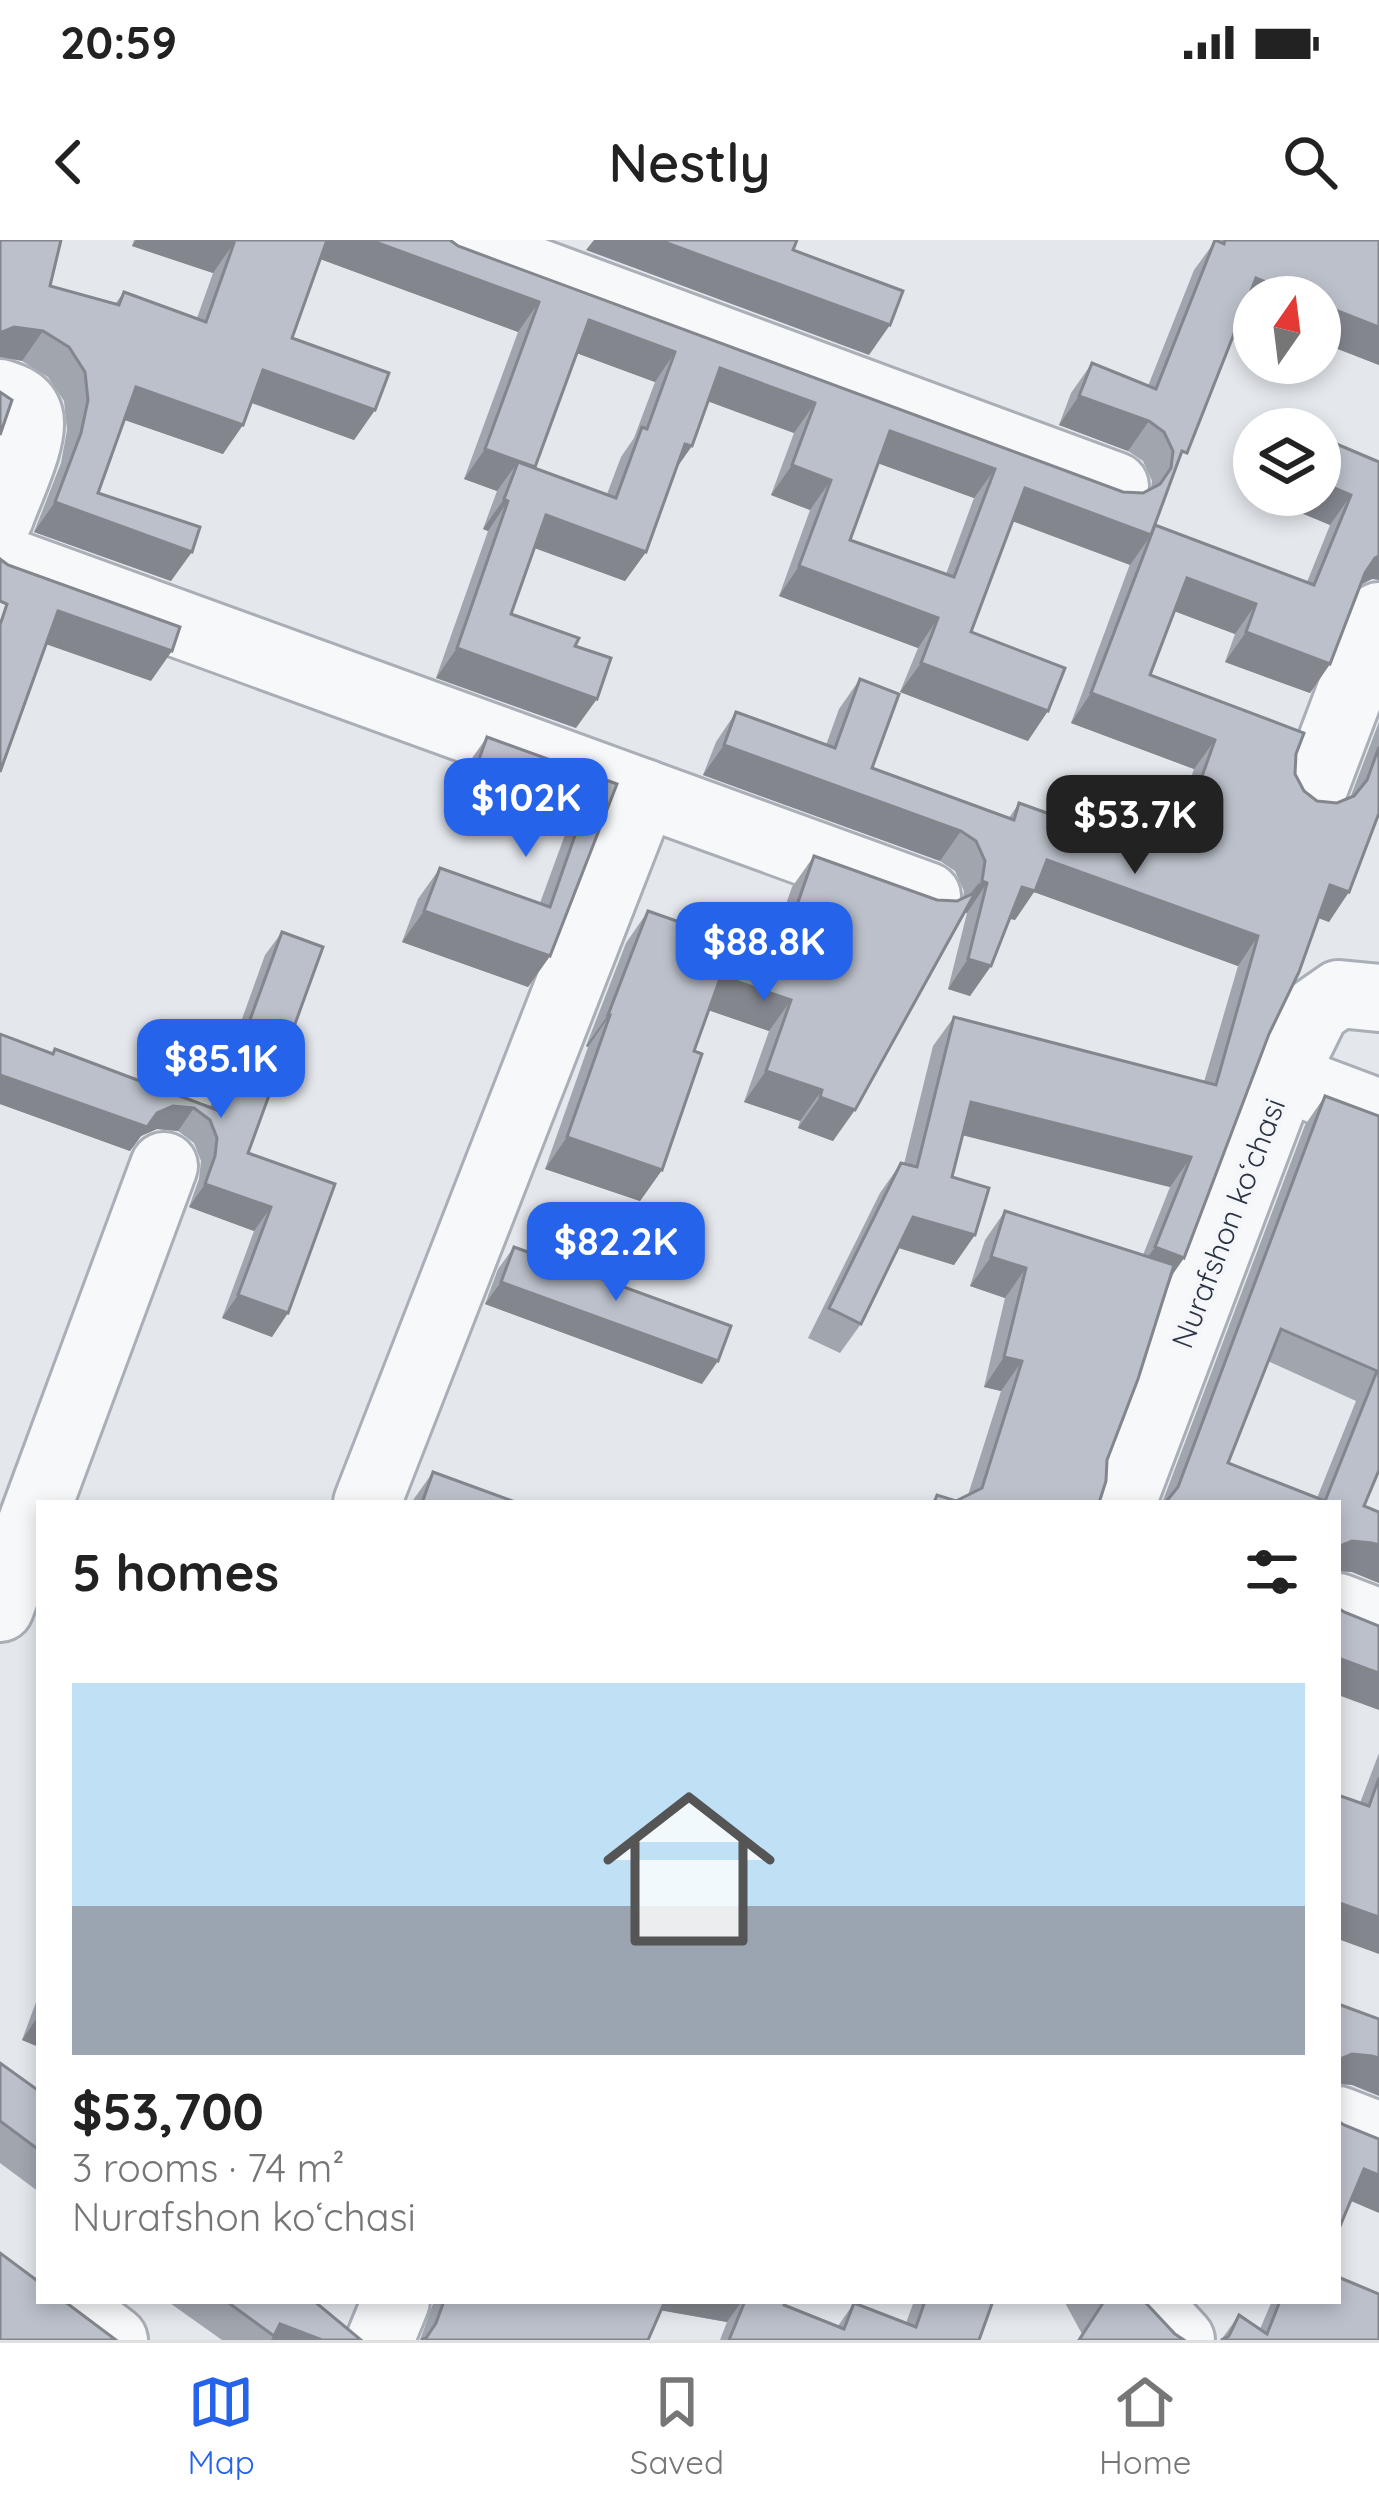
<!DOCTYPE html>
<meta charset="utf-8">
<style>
:root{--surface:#fff;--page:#f6f6f6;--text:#222;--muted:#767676;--line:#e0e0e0;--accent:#2563eb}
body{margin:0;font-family:Quicksand,sans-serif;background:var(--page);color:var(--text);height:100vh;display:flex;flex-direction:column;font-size:45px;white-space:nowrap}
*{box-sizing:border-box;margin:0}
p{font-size:39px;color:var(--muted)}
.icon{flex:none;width:66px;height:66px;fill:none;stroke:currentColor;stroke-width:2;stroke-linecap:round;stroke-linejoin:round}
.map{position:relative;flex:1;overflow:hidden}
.panel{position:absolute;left:36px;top:1260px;width:1305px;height:804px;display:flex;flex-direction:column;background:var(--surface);border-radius:0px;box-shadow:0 6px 18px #0003}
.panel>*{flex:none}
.needle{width:78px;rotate:14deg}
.controls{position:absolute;left:1233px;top:36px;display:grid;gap:24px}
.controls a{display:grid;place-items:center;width:108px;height:108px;border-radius:50%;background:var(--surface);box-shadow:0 6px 18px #0003;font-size:60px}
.price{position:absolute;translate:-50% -102px;padding:0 27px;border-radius:24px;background:var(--accent);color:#fff;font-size:39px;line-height:78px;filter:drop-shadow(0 3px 6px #0008)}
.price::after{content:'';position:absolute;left:50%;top:72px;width:36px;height:27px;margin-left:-18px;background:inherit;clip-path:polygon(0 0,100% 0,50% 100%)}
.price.current{background:#222;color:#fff}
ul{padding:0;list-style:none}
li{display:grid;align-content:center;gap:24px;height:636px;padding:0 36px}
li+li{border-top:3px solid var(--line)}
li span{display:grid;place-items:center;height:372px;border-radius:0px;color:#555}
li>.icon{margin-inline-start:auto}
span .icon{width:216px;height:216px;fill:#fffc;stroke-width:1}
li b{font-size:51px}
h2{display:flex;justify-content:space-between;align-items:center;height:144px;padding:0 36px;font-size:51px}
.status{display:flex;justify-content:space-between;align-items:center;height:84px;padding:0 60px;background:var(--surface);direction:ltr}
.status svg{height:33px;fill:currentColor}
header{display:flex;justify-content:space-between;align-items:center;height:156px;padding:0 36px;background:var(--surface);font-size:54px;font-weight:600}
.dock{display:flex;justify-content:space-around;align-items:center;height:168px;border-top:3px solid var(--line);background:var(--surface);font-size:33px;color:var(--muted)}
.dock a{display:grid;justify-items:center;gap:6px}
.dock .current{color:var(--accent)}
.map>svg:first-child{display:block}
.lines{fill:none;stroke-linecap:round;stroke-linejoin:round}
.minor-casing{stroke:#a9aeb7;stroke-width:72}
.minor{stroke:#f7f8fa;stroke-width:66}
.wall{fill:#a1a5ae;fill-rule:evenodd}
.shaded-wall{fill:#83868d}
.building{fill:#bbc0ca;stroke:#83868d;stroke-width:3;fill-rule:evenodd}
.labels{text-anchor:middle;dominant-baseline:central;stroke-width:9;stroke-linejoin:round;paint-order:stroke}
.street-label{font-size:30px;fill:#2b3445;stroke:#f4f6f9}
</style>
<div class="status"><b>20:59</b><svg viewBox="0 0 49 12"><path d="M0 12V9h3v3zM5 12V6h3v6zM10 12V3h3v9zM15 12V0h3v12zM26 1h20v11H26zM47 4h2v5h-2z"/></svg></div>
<header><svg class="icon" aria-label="back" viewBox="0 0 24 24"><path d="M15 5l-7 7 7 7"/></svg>Nestly<svg class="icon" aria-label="search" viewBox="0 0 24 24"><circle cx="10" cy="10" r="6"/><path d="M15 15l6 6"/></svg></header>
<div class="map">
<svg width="1379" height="2100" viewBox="0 0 1379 2100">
<rect width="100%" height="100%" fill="#e4e7ec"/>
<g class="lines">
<defs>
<g id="minor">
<path d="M 450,0 L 1115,246"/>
<path d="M 0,153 C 13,157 25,161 29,175 C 36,198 8,253 0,277"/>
<path d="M 0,319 L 927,656"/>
<path d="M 1311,556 L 1379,376"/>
<path d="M 1283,837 L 1379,873"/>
<path d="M 367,1263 L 644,553"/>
<path d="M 1122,1263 L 1283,837 L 1316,770 L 1339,754 L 1379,758"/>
<path d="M 1338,1367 L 1379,1383"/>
<path d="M 0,1368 L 164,926"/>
<path d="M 1338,1880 L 1379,1896"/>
<path d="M 63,2061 L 114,2100"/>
<path d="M 1145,2061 L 1181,2100"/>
<path d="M 380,2100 L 396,2061"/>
</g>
</defs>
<use href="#minor" class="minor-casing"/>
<use href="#minor" class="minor"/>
</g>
<g class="wall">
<path d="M 134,0 L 450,0 L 458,6 L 1123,252 L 1143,253 L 1151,249 L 1152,241 L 1143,221 L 1128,211 L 1059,185 L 1071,153 L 1092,123 L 1148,146 L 1194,30 L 1216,0 L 1379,0 L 1379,125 L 1320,102 L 1320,57 L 1254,57 L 1254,76 L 1243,71 L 1175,230 L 1154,285 L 1307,342 L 1330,285 L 1273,261 L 1275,255 L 1320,255 L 1379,222 L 1372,339 L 1360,345 L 1330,424 L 1310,453 L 1225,422 L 1235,394 L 1174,371 L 1150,435 L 1296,514 L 1295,534 L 1304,551 L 1317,561 L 1337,563 L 1350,558 L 1379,482 L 1379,573 L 1329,682 L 1319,678 L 1269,794 L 1184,1018 L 1170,1038 L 1107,1220 L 1099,1263 L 931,1263 L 937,1255 L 956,1261 L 968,1255 L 1001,1151 L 984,1147 L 1005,1058 L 970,1046 L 985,1000 L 1005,971 L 1143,1015 L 1170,947 L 962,895 L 952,937 L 954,1025 L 898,1008 L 861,1084 L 840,1113 L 808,1098 L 880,953 L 901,923 L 904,924 L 933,806 L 954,777 L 1204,842 L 1238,726 L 1034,652 L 1015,680 L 1010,679 L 991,726 L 970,756 L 948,749 L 967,673 L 964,672 L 833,901 L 798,888 L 800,881 L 744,862 L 769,791 L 709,770 L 694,811 L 662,930 L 640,961 L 545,929 L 588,807 L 586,806 L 626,703 L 648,671 L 769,713 L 792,647 L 814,616 L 937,660 L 957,661 L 963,658 L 964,651 L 955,631 L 940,621 L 703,535 L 716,502 L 736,472 L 826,505 L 839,469 L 860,439 L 872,528 L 1009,578 L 1019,563 L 1133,604 L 1155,570 L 1177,578 L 1194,529 L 1071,483 L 1130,324 L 1013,281 L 971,392 L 1028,501 L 900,452 L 918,408 L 779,356 L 810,270 L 771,255 L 794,193 L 708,161 L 677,227 L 646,312 L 625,341 L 535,308 L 511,374 L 575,406 L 576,488 L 436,438 L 488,291 L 483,289 L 497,251 L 464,239 L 518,92 L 320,19 L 292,98 L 375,170 L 354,200 L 251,163 L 223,214 L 125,180 L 98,253 L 171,341 L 34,292 L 61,223 L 67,190 L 64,161 L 48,137 L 22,121 L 50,46 L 115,64 L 124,52 L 197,78 L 213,33 L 132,6 ZM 577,113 L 655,142 L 634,198 L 621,217 L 607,254 L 534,228 ZM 878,223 L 974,258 L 946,334 L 850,300 Z"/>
<path d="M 487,497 L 617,544 L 550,716 L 528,747 L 402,702 L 418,659 L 440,628 L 540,663 L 566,592 L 456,553 L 465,528 Z"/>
<path d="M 282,692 L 248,913 L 335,944 L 272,1097 L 222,1078 L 254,991 L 189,967 L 199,939 L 201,921 L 194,903 L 178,891 L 157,889 L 141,896 L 130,911 L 0,864 L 0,794 L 52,813 L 55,809 L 210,868 L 265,715 Z"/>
<path d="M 1325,856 L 1379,876 L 1379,1230 L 1364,1266 L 1379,1272 L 1379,1343 L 1352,1332 L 1338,1331 L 1338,1263 L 1162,1263 L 1305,885 ZM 1268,1121 L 1356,1161 L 1317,1258 L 1228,1223 Z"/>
<path d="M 514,1007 L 702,1144 L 485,1064 L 498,1029 Z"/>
<path d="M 433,1232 L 518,1263 L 411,1263 Z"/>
<path d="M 1379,1513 L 1379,1714 L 1360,1563 Z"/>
<path d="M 39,1754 L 39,1807 L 22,1800 Z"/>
<path d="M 0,1823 L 39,1851 L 39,1952 L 0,1923 Z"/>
<path d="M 167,2061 L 314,2061 L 361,2100 L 222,2100 Z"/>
<path d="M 434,2061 L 785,2061 L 784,2065 L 838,2086 L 854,2063 L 906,2083 L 914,2061 L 993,2061 L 979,2100 L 720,2100 L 727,2082 L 661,2070 L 420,2100 Z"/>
<path d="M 1064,2061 L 1144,2061 L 1175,2094 L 1184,2100 L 1078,2100 L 1082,2094 Z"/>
<path d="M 1272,2061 L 1338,2061 L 1379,2100 L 1221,2100 L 1239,2075 L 1260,2089 Z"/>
</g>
<g class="shaded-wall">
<path d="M 136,0 L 224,0 L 234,3 L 213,33 L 132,6 Z"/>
<path d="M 323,0 L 370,0 L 539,62 L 518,92 L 312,16 Z"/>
<path d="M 594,0 L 659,0 L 890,85 L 869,115 L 586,10 Z"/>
<path d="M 1256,38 L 1302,57 L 1254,57 L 1254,76 L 1235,68 Z"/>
<path d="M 1320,64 L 1379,87 L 1379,125 L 1320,102 Z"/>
<path d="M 589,80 L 675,112 L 655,142 L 568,110 Z"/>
<path d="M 14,87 L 43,91 L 22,121 L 0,117 L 0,93 Z"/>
<path d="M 720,128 L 815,163 L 794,193 L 699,158 Z"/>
<path d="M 263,130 L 375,170 L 354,200 L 242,159 Z"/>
<path d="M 136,147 L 243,185 L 223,214 L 116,177 Z"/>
<path d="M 1079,156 L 1149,181 L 1128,211 L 1059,185 Z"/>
<path d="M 890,191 L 995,229 L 974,258 L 869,220 Z"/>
<path d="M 685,204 L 692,206 L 671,236 Z"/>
<path d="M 485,209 L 535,227 L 518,222 L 497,251 L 464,239 Z"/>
<path d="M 792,225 L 831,240 L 810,270 L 771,255 Z"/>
<path d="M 1320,242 L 1351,255 L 1330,285 L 1273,261 L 1277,255 L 1320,255 Z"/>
<path d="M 1025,248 L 1151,295 L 1130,325 L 1004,278 Z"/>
<path d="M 504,259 L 508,261 L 488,291 L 483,289 Z"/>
<path d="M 55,262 L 192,312 L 171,341 L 34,292 Z"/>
<path d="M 546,275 L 646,312 L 625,341 L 526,305 Z"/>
<path d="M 1379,316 L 1379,340 L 1372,339 L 1354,348 L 1375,318 Z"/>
<path d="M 799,326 L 938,378 L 918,408 L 779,356 Z"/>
<path d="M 1187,338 L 1256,364 L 1235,394 L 1166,368 Z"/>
<path d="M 58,371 L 172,411 L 151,441 L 37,401 Z"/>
<path d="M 1246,392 L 1330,424 L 1310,453 L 1225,422 Z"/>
<path d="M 457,408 L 597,459 L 576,488 L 436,438 Z"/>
<path d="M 921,423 L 1048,471 L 1028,501 L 900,452 Z"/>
<path d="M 1091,453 L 1215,500 L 1194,529 L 1071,483 Z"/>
<path d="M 724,505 L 961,591 L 940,621 L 703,535 Z"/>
<path d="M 478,522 L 587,561 L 566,592 L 456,553 Z"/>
<path d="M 1047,620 L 1258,696 L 1238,726 L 1034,652 L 1015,680 L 1002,676 L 1022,647 Z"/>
<path d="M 982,641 L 987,643 L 967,673 L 961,671 Z"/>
<path d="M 1330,645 L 1349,652 L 1329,682 L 1310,675 Z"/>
<path d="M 424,671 L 550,716 L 528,747 L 402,702 Z"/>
<path d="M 968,719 L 991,726 L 970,756 L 948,749 Z"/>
<path d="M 721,736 L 791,760 L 769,791 L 699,767 Z"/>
<path d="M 608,775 L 610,775 L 588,807 L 586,806 Z"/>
<path d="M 766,831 L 822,850 L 800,881 L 744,862 Z"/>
<path d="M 0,835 L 157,873 L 173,866 L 194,868 L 178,891 L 157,889 L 141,896 L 130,911 L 0,864 Z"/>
<path d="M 820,857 L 855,870 L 833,901 L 798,888 Z"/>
<path d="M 971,862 L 1191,917 L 1170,947 L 950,892 Z"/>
<path d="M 567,897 L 662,930 L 640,961 L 545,929 Z"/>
<path d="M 205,944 L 271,967 L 254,991 L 189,967 Z"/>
<path d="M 913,977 L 975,995 L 954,1025 L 893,1006 Z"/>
<path d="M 1155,1007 L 1184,1018 L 1163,1048 L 1134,1036 Z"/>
<path d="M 991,1017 L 1026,1028 L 1005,1058 L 970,1046 Z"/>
<path d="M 501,1042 L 718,1121 L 702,1144 L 485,1064 Z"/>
<path d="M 238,1055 L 288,1073 L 272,1097 L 222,1078 Z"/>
<path d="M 1004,1117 L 1022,1121 L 1001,1151 L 984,1147 Z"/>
<path d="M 1352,1301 L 1372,1303 L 1379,1305 L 1379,1343 L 1352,1332 L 1338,1331 L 1338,1307 Z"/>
<path d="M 1338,1418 L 1379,1433 L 1379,1470 L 1338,1455 Z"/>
<path d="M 1342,1664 L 1379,1677 L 1379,1714 L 1338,1699 L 1338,1669 Z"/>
<path d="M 39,1775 L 39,1807 L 22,1800 Z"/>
<path d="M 1352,1814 L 1372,1816 L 1379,1818 L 1379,1856 L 1352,1845 L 1338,1844 L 1338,1820 Z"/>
<path d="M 1364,1929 L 1379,1935 L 1379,1973 L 1344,1958 Z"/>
<path d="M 659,2061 L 742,2061 L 727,2082 L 653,2069 Z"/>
<path d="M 280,2084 L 322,2100 L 271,2100 Z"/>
</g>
<g class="building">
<path d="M 0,0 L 61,0 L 50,46 L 119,65 L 124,52 L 206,82 L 234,3 L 224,0 L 327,0 L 292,98 L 389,133 L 375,170 L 263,130 L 243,185 L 136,147 L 98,253 L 200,287 L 192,312 L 55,262 L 81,193 L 88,160 L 85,132 L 69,107 L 43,91 L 14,87 L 0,93 Z"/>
<path d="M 370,0 L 450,0 L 458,6 L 1123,252 L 1143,253 L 1160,244 L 1171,228 L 1173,211 L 1164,192 L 1149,181 L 1079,156 L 1092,123 L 1156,149 L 1215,0 L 1224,4 L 1225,0 L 1379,0 L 1379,87 L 1320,64 L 1320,57 L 1302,57 L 1256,38 L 1187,213 L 1182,211 L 1151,295 L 1025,248 L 971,392 L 1065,428 L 1048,471 L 921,423 L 938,378 L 799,326 L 831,240 L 792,225 L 815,163 L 720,128 L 692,206 L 685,204 L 646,312 L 546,275 L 511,374 L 579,398 L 575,406 L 611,418 L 597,459 L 457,408 L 508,261 L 504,259 L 518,222 L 616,258 L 642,187 L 647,189 L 675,112 L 589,80 L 535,227 L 485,209 L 539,62 ZM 890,191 L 995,229 L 954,337 L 850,300 Z"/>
<path d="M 659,0 L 797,0 L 793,10 L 903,51 L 890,85 Z"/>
<path d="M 0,152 L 12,160 L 0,195 Z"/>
<path d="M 1320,197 L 1379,222 L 1379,316 L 1375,318 L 1365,333 L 1330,424 L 1246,392 L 1256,364 L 1187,338 L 1150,435 L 1304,493 L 1296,514 L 1295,534 L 1304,551 L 1317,561 L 1337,563 L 1354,556 L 1367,540 L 1379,507 L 1379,573 L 1349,652 L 1330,645 L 1299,732 L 1269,794 L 1184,1018 L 1155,1007 L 1191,917 L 971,862 L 952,937 L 989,948 L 975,995 L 913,977 L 861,1084 L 829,1068 L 901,923 L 917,927 L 954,777 L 1216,845 L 1258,696 L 1047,620 L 1035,651 L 1022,647 L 991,726 L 968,719 L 987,643 L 982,641 L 985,621 L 976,601 L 961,591 L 724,505 L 736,472 L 835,508 L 860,439 L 899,454 L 872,528 L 1014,580 L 1019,563 L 1142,607 L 1155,570 L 1186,581 L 1215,500 L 1091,453 L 1155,285 L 1314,345 L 1351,255 L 1320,242 Z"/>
<path d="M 0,319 L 8,325 L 180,387 L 172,411 L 58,371 L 0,532 L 0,385 L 7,364 L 0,361 Z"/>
<path d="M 487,497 L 617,544 L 550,716 L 424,671 L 440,628 L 550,667 L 587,561 L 478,522 Z"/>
<path d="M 814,616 L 937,660 L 957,661 L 972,654 L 980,644 L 855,870 L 820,857 L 822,850 L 766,831 L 791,760 L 721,736 L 694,811 L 702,814 L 662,930 L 567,897 L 610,775 L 608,775 L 648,671 L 779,717 Z"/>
<path d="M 282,692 L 323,707 L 248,913 L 335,944 L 288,1073 L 238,1055 L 271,967 L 205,944 L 215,916 L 217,898 L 210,880 L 194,868 L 173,866 L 157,873 L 147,887 L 0,835 L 0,794 L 53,814 L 55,809 L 217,870 Z"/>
<path d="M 1325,856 L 1379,876 L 1379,1230 L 1364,1266 L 1379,1272 L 1379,1305 L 1372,1303 L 1352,1301 L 1338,1307 L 1338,1263 L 1165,1263 L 1178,1247 ZM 1281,1089 L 1377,1131 L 1325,1261 L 1228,1223 Z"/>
<path d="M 1005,971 L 1174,1025 L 1138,1139 L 1107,1220 L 1106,1241 L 1099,1263 L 934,1263 L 937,1255 L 956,1261 L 982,1248 L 1022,1121 L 1004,1117 L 1026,1028 L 991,1017 Z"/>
<path d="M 514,1007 L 731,1086 L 718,1121 L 501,1042 Z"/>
<path d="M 433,1232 L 518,1263 L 422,1263 Z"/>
<path d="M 1338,1368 L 1344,1372 L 1379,1386 L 1379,1433 L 1338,1418 Z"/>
<path d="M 1379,1538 L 1379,1677 L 1342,1664 L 1338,1674 L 1338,1555 L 1369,1566 Z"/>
<path d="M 1338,1764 L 1379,1779 L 1379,1818 L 1372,1816 L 1352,1814 L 1338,1820 Z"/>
<path d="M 0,1823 L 39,1851 L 39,1910 L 0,1881 Z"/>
<path d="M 1338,1881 L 1344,1885 L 1379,1899 L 1379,1935 L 1364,1929 L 1338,1991 Z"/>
<path d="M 0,2013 L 39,2042 L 39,2061 L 64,2061 L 116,2100 L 0,2100 Z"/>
<path d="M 1338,2037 L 1379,2054 L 1379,2100 L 1221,2100 L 1229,2096 L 1239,2075 L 1267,2094 L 1280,2061 L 1338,2061 Z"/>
<path d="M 226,2061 L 314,2061 L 361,2100 L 322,2100 L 280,2084 L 274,2096 Z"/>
<path d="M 444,2061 L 665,2061 L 648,2100 L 421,2100 L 426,2098 L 436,2083 Z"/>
<path d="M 745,2061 L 785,2061 L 784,2065 L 844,2089 L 854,2063 L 916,2087 L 925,2061 L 993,2061 L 979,2100 L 729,2100 Z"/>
<path d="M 1102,2061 L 1144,2061 L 1175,2094 L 1184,2100 L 1079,2100 L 1103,2063 Z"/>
</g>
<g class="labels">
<g class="street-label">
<text transform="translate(1228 983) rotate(-69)">Nurafshon koʻchasi</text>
</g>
</g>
</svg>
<div class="controls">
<a><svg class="needle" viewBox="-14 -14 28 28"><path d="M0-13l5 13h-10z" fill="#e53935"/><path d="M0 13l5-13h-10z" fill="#767676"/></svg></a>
<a><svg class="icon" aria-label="layers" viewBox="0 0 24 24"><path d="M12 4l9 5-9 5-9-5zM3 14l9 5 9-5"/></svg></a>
</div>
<b class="price" style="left:526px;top:620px">$102K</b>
<b class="price current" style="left:1135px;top:637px">$53.7K</b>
<b class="price" style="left:764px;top:764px">$88.8K</b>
<b class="price" style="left:221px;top:881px">$85.1K</b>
<b class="price" style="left:616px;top:1064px">$82.2K</b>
<section class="panel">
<h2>5 homes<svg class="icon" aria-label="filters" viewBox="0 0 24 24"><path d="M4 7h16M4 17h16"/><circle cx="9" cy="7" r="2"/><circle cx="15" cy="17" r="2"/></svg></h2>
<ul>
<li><span style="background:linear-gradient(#bfe0f5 60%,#9aa5b1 0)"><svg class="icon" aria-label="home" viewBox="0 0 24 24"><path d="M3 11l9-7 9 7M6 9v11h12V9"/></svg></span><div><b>$53,700</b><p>3 rooms · 74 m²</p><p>Nurafshon koʻchasi</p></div></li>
</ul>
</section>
</div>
<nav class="dock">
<a class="current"><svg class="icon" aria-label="map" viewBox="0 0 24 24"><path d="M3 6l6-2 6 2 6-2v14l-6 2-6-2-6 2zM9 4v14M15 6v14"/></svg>Map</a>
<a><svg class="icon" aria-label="saved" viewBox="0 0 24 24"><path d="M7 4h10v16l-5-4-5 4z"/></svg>Saved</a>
<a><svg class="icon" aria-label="home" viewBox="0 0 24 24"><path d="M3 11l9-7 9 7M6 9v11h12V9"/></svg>Home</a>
</nav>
